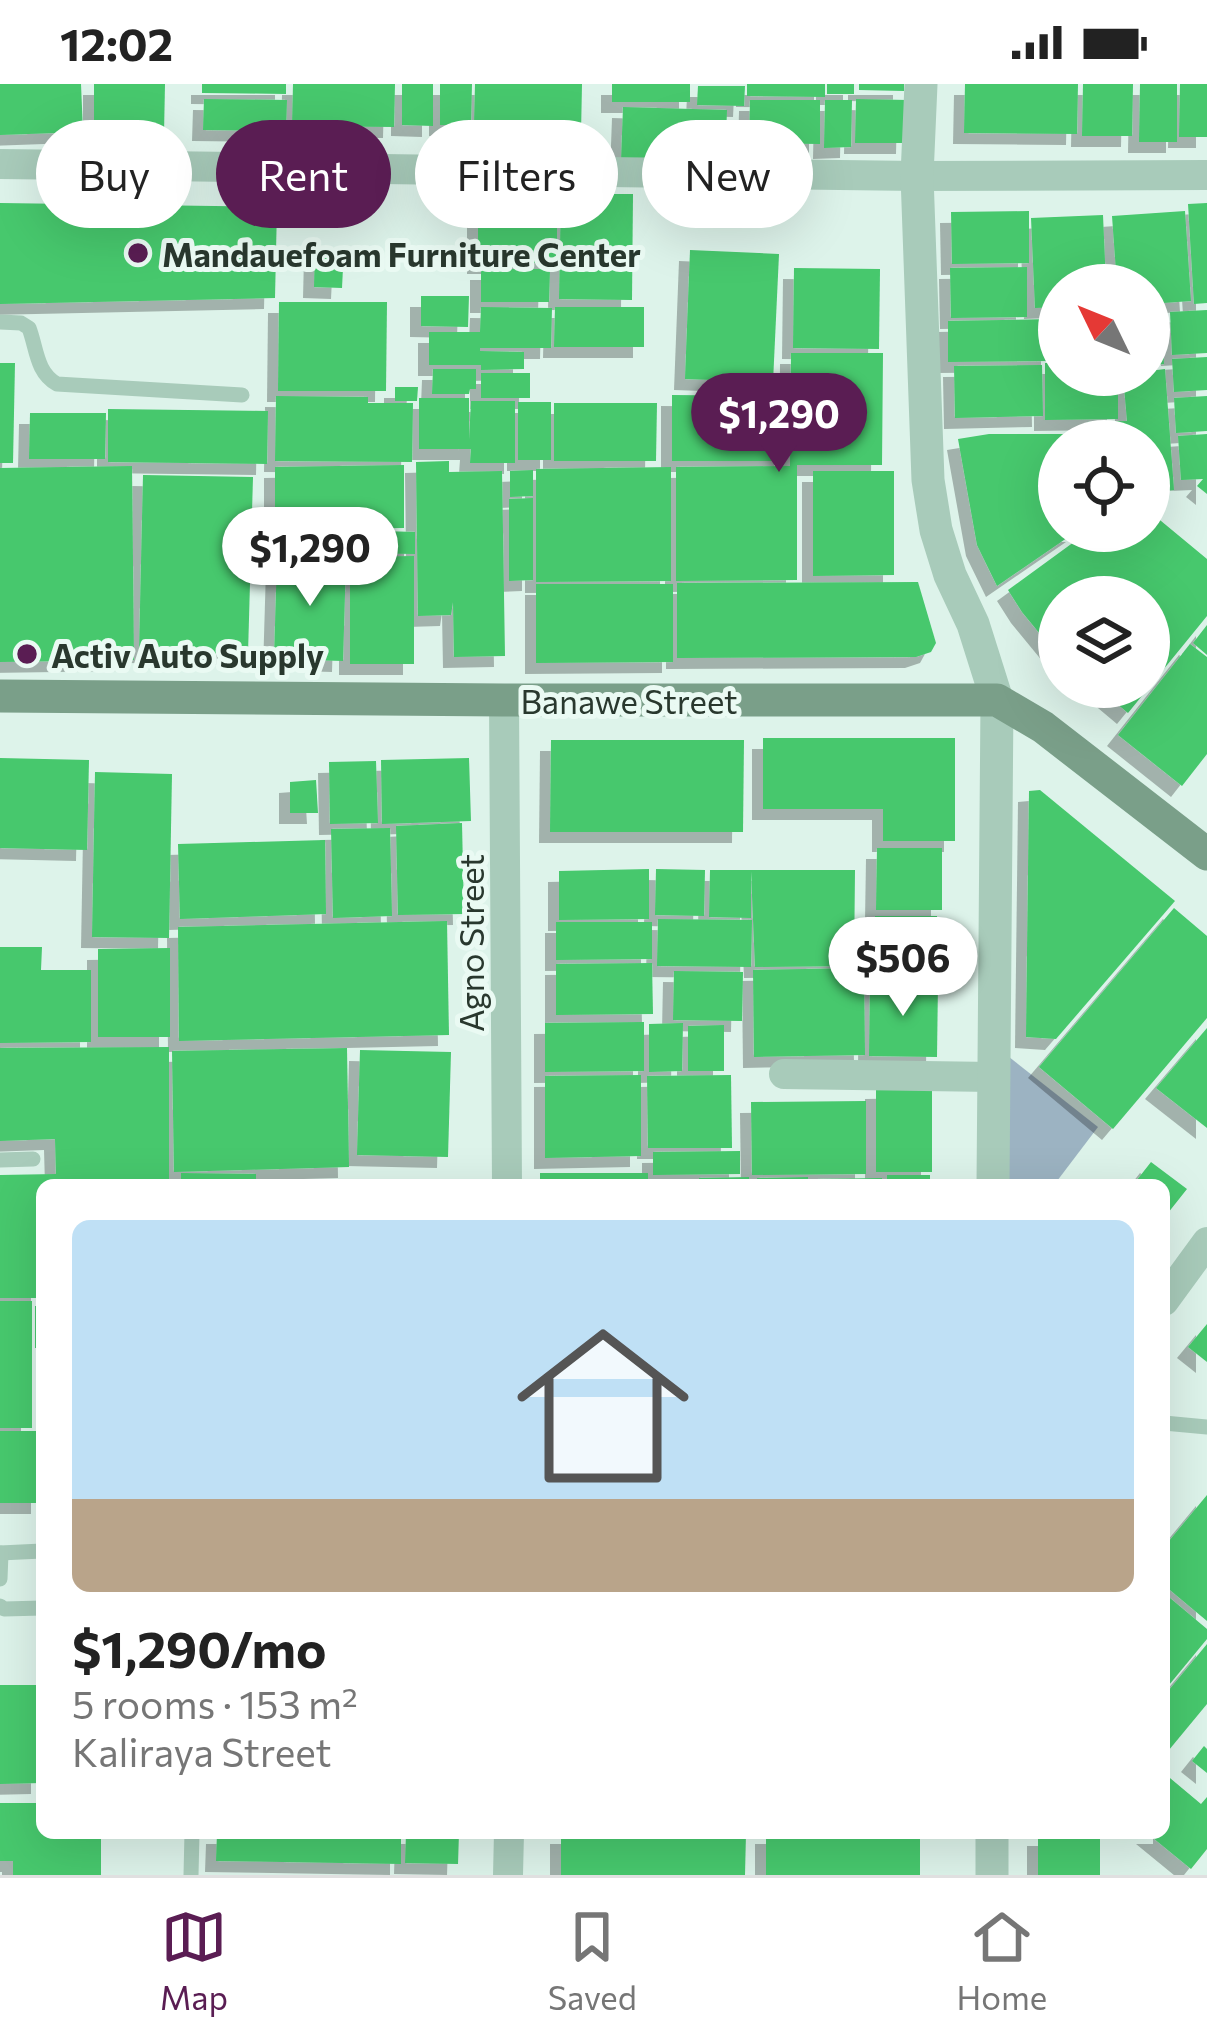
<!DOCTYPE html>
<meta charset="utf-8">
<style>
:root{--surface:#fff;--page:#f2f2f2;--text:#222;--muted:#767676;--line:#e0e0e0;--accent:#5a1d53}
body{margin:0;font-family:Commissioner,sans-serif;background:var(--page);color:var(--text);height:100vh;display:flex;flex-direction:column;font-size:45px;white-space:nowrap}
*{box-sizing:border-box;margin:0}
p{font-size:39px;color:var(--muted)}
.icon{flex:none;width:66px;height:66px;fill:none;stroke:currentColor;stroke-width:2;stroke-linecap:round;stroke-linejoin:round}
.map{position:relative;flex:1;overflow:hidden}
.side{position:absolute;left:36px;top:1095px;width:1134px;height:660px;display:flex;flex-direction:column;background:var(--surface);border-radius:18px;box-shadow:0 12px 48px #0002}
.side>*{flex:none}
.top-card{position:absolute;left:36px;top:36px;width:1137px;height:108px;display:flex;gap:24px}
.needle{width:78px;rotate:313deg}
.controls{position:absolute;left:1038px;top:180px;display:grid;gap:24px}
.controls a{display:grid;place-items:center;width:132px;height:132px;border-radius:50%;background:var(--surface);box-shadow:0 12px 48px #0002;font-size:60px}
.price{position:absolute;translate:-50% -102px;padding:0 27px;border-radius:42px;background:#fff;color:#222;font-size:39px;line-height:78px;filter:drop-shadow(0 3px 6px #0008)}
.price::after{content:'';position:absolute;left:50%;top:72px;width:36px;height:27px;margin-left:-18px;background:inherit;clip-path:polygon(0 0,100% 0,50% 100%)}
.price.selected{background:var(--accent);color:#fff}
ul{padding:0;list-style:none}
li{display:grid;align-content:center;gap:24px;height:636px;padding:0 36px}
li span{display:grid;place-items:center;height:372px;border-radius:18px;color:#555}
li>.icon{margin-inline-start:auto}
span .icon{width:216px;height:216px;fill:#fffc;stroke-width:1}
li b{font-size:51px}
.tag{padding:0 42px;border-radius:54px;background:var(--surface);box-shadow:0 12px 48px #0002;font-size:42px;line-height:108px}
.tag.selected{background:var(--accent);color:#fff}
.status{display:flex;justify-content:space-between;align-items:center;height:84px;padding:0 60px;background:var(--surface);direction:ltr}
.status svg{height:33px;fill:currentColor}
.menu{display:flex;justify-content:space-around;align-items:center;height:168px;border-top:3px solid var(--line);background:var(--surface);font-size:33px;color:var(--muted)}
.menu a{display:grid;justify-items:center;gap:6px}
.menu .selected{color:var(--accent)}
.map>svg:first-child{display:block}
.green{fill:#9cb3c2}
.building{fill:#46c86d;filter:url(#shadow)}
.lines{fill:none;stroke-linecap:round;stroke-linejoin:round}
.service{stroke:#a8cbba;stroke-width:15}
.minor{stroke:#a8cbba;stroke-width:30}
.tertiary{stroke:#a8cbba;stroke-width:33}
.secondary{stroke:#7a9f89;stroke-width:33}
.poi-dot{fill:#5a1d53;stroke:#eafaf3;stroke-width:4.5}
.labels{text-anchor:middle;dominant-baseline:central;stroke-width:10;stroke-linejoin:round;paint-order:stroke}
.poi-label{font-size:33px;font-weight:bold;fill:#29382e;stroke:#eafaf3;text-anchor:start}
.street-label{font-size:33px;fill:#29382e;stroke:#eafaf3}
</style>
<div class="status"><b>12:02</b><svg viewBox="0 0 49 12"><path d="M0 12V9h3v3zM5 12V6h3v6zM10 12V3h3v9zM15 12V0h3v12zM26 1h20v11H26zM47 4h2v5h-2z"/></svg></div>
<div class="map">
<svg width="1207" height="1791" viewBox="0 0 1207 1791">
<defs>
<filter id="shadow"><feDropShadow dx="-11" dy="11" stdDeviation="0" flood-color="#0004"/></filter>
</defs>
<rect width="100%" height="100%" fill="#ddf3ea"/>
<path class="green" d="M 1004,969 L 1098,1043 L 1054,1101 L 1004,1101 Z"/>
<g class="building">
<path d="M 0,0 L 81,0 L 83,48 L 0,51 Z"/>
<path d="M 94,0 L 165,0 L 164,50 L 94,49 Z"/>
<path d="M 202,0 L 286,0 L 286,10 L 202,9 Z"/>
<path d="M 293,0 L 395,0 L 394,43 L 292,42 Z"/>
<path d="M 402,0 L 433,0 L 433,42 L 402,41 Z"/>
<path d="M 440,0 L 472,0 L 471,41 L 440,41 Z"/>
<path d="M 475,0 L 582,0 L 581,50 L 495,50 L 495,40 L 474,40 Z"/>
<rect x="612" y="0" width="78" height="18"/>
<path d="M 747,0 L 825,0 L 825,13 L 747,12 Z"/>
<rect x="827" y="0" width="27" height="10"/>
<path d="M 859,0 L 904,0 L 904,7 L 859,6 Z"/>
<path d="M 965,0 L 1078,0 L 1077,50 L 964,49 Z"/>
<path d="M 1083,0 L 1133,0 L 1132,52 L 1082,52 Z"/>
<path d="M 1140,0 L 1177,0 L 1177,58 L 1139,58 Z"/>
<path d="M 1180,0 L 1207,0 L 1207,53 L 1179,53 Z"/>
<path d="M 698,2 L 745,2 L 744,22 L 697,21 Z"/>
<path d="M 204,15 L 287,16 L 286,47 L 203,46 Z"/>
<path d="M 856,15 L 908,16 L 907,59 L 855,59 Z"/>
<path d="M 750,16 L 820,16 L 820,60 L 749,59 Z"/>
<path d="M 825,16 L 852,16 L 851,63 L 824,64 Z"/>
<path d="M 623,23 L 727,26 L 725,81 L 621,78 Z"/>
<path d="M 561,110 L 633,110 L 632,216 L 559,215 Z"/>
<rect x="478" y="113" width="79" height="66"/>
<path d="M 0,119 L 277,123 L 275,214 L 0,220 Z"/>
<path d="M 1207,119 L 1207,219 L 1194,220 L 1188,120 Z"/>
<path d="M 1029,127 L 1029,179 L 952,180 L 951,128 Z"/>
<path d="M 1185,127 L 1191,217 L 1149,220 L 1149,201 L 1117,201 L 1112,132 Z"/>
<path d="M 1103,131 L 1106,201 L 1059,201 L 1059,223 L 1035,224 L 1031,134 Z"/>
<path d="M 315,163 L 344,164 L 342,204 L 314,203 Z"/>
<path d="M 690,166 L 779,170 L 773,298 L 685,295 Z"/>
<path d="M 1027,183 L 1027,233 L 951,234 L 950,184 Z"/>
<path d="M 794,184 L 880,185 L 879,265 L 793,264 Z"/>
<path d="M 481,185 L 550,185 L 549,218 L 481,218 Z"/>
<path d="M 421,212 L 469,212 L 468,243 L 421,242 Z"/>
<path d="M 279,218 L 387,218 L 386,307 L 278,307 Z"/>
<path d="M 481,223 L 552,224 L 551,264 L 480,264 L 480,267 L 524,268 L 524,285 L 481,286 L 481,281 L 429,281 L 429,248 L 480,248 Z"/>
<path d="M 555,223 L 644,223 L 644,263 L 554,263 Z"/>
<path d="M 1207,226 L 1207,269 L 1172,271 L 1170,228 Z"/>
<path d="M 1161,229 L 1164,280 L 1149,281 L 1149,230 Z"/>
<path d="M 1052,235 L 1052,277 L 948,278 L 948,237 Z"/>
<path d="M 791,269 L 883,269 L 882,381 L 797,381 L 797,496 L 676,497 L 676,383 L 790,382 Z"/>
<path d="M 1207,273 L 1207,306 L 1174,308 L 1172,275 Z"/>
<path d="M 0,279 L 15,279 L 13,379 L 0,379 Z"/>
<path d="M 1045,279 L 1059,279 L 1059,291 L 1118,291 L 1118,335 L 1045,336 Z"/>
<path d="M 1042,281 L 1043,332 L 955,334 L 954,282 Z"/>
<path d="M 433,285 L 476,285 L 476,305 L 470,305 L 469,310 L 432,310 Z"/>
<path d="M 1165,285 L 1174,406 L 1149,408 L 1149,357 L 1059,357 L 1059,447 L 1077,447 L 997,502 L 977,461 L 958,355 L 989,350 L 1087,350 L 1087,338 L 1127,337 L 1123,291 L 1149,291 L 1149,287 Z"/>
<rect x="481" y="289" width="49" height="25"/>
<path d="M 395,303 L 418,303 L 417,317 L 395,317 Z"/>
<path d="M 672,311 L 785,312 L 785,377 L 672,377 Z"/>
<path d="M 276,312 L 368,313 L 368,319 L 413,319 L 412,378 L 275,377 Z"/>
<path d="M 1207,312 L 1207,347 L 1176,349 L 1174,314 Z"/>
<path d="M 419,314 L 469,314 L 469,356 L 471,317 L 515,317 L 515,379 L 470,379 L 471,365 L 419,365 Z"/>
<rect x="518" y="318" width="33" height="58"/>
<path d="M 554,319 L 657,319 L 656,377 L 554,377 Z"/>
<path d="M 108,325 L 268,327 L 267,380 L 108,378 Z"/>
<path d="M 30,329 L 106,329 L 105,375 L 29,375 Z"/>
<path d="M 1207,350 L 1207,410 L 1197,402 L 1203,395 L 1181,396 L 1178,352 Z"/>
<path d="M 449,377 L 449,388 L 502,387 L 505,572 L 454,573 L 453,518 L 451,531 L 418,532 L 416,378 Z"/>
<path d="M 404,381 L 404,444 L 275,446 L 275,383 Z"/>
<path d="M 132,382 L 134,576 L 0,578 L 0,384 Z"/>
<path d="M 671,383 L 671,497 L 536,498 L 536,385 Z"/>
<path d="M 533,386 L 533,412 L 510,413 L 510,387 Z"/>
<path d="M 813,387 L 894,387 L 894,491 L 813,492 Z"/>
<path d="M 143,391 L 253,393 L 248,570 L 139,568 Z"/>
<path d="M 533,414 L 533,496 L 509,497 L 509,415 Z"/>
<path d="M 1149,427 L 1207,475 L 1207,532 L 1128,629 L 1097,603 L 1149,603 L 1149,513 L 1059,513 L 1059,573 L 1022,528 L 1008,506 L 1089,447 L 1149,447 Z"/>
<path d="M 351,446 L 415,448 L 415,470 L 350,469 Z"/>
<path d="M 414,472 L 414,580 L 350,580 L 350,473 Z"/>
<path d="M 277,474 L 346,475 L 343,577 L 274,575 Z"/>
<path d="M 918,498 L 936,559 L 931,568 L 916,573 L 677,574 L 677,499 Z"/>
<path d="M 536,500 L 673,500 L 673,578 L 536,579 Z"/>
<path d="M 1207,541 L 1207,571 L 1193,559 Z"/>
<path d="M 1190,560 L 1207,573 L 1207,670 L 1182,702 L 1118,651 Z"/>
<path d="M 763,654 L 955,654 L 955,757 L 883,757 L 883,725 L 763,725 Z"/>
<path d="M 551,656 L 744,656 L 743,748 L 550,748 Z"/>
<path d="M 0,674 L 89,676 L 87,766 L 0,764 Z"/>
<path d="M 469,674 L 471,737 L 382,740 L 381,676 Z"/>
<path d="M 376,677 L 378,739 L 330,740 L 329,678 Z"/>
<path d="M 95,688 L 172,690 L 169,854 L 92,853 Z"/>
<path d="M 316,696 L 318,729 L 290,729 L 290,698 Z"/>
<path d="M 1040,706 L 1175,817 L 1056,955 L 1026,953 L 1029,707 Z"/>
<path d="M 462,739 L 464,830 L 398,831 L 396,742 Z"/>
<path d="M 390,744 L 392,832 L 333,834 L 331,745 Z"/>
<path d="M 325,756 L 326,830 L 180,835 L 178,760 Z"/>
<path d="M 877,764 L 942,764 L 942,826 L 876,826 Z"/>
<path d="M 649,785 L 649,835 L 559,836 L 559,787 Z"/>
<path d="M 656,785 L 705,786 L 704,832 L 655,831 Z"/>
<path d="M 710,786 L 855,786 L 854,882 L 755,883 L 751,787 L 751,834 L 709,833 Z"/>
<path d="M 1174,824 L 1207,852 L 1207,934 L 1113,1045 L 1039,983 Z"/>
<path d="M 875,832 L 937,832 L 936,895 L 875,894 Z"/>
<path d="M 658,835 L 752,836 L 751,883 L 657,882 Z"/>
<path d="M 447,837 L 449,951 L 179,957 L 178,843 Z"/>
<path d="M 556,838 L 652,838 L 652,875 L 556,876 Z"/>
<path d="M 0,863 L 42,863 L 41,886 L 91,886 L 91,958 L 0,959 Z"/>
<path d="M 170,864 L 170,953 L 98,953 L 98,865 Z"/>
<path d="M 652,879 L 653,930 L 556,931 L 556,880 Z"/>
<path d="M 864,884 L 865,971 L 754,973 L 753,886 Z"/>
<path d="M 674,887 L 743,888 L 742,937 L 673,936 Z"/>
<path d="M 870,897 L 938,898 L 937,973 L 869,972 Z"/>
<path d="M 644,938 L 644,987 L 545,988 L 545,939 Z"/>
<path d="M 683,939 L 682,987 L 649,988 L 649,940 Z"/>
<path d="M 724,941 L 724,987 L 688,987 L 688,942 Z"/>
<path d="M 1207,944 L 1207,1044 L 1156,1004 Z"/>
<path d="M 169,963 L 169,1101 L 42,1101 L 42,1214 L 0,1214 L 0,1091 L 56,1090 L 55,1055 L 0,1057 L 0,964 Z"/>
<path d="M 347,964 L 349,1083 L 174,1088 L 172,967 Z"/>
<path d="M 360,966 L 451,968 L 448,1073 L 357,1071 Z"/>
<path d="M 641,991 L 641,1072 L 545,1074 L 545,992 Z"/>
<path d="M 731,991 L 732,1064 L 648,1064 L 647,992 Z"/>
<path d="M 932,1003 L 932,1088 L 876,1088 L 876,1004 Z"/>
<path d="M 866,1017 L 866,1090 L 752,1091 L 751,1018 Z"/>
<path d="M 740,1067 L 740,1090 L 653,1091 L 653,1068 Z"/>
<path d="M 1151,1078 L 1187,1105 L 1164,1134 L 1164,1101 L 1133,1101 Z"/>
<path d="M 181,1089 L 256,1090 L 256,1101 L 181,1101 Z"/>
<rect x="540" y="1089" width="108" height="12"/>
<rect x="887" y="1091" width="43" height="10"/>
<path d="M 749,1093 L 749,1101 L 699,1101 L 699,1094 Z"/>
<path d="M 808,1093 L 808,1101 L 757,1101 L 757,1094 Z"/>
<path d="M 882,1094 L 882,1101 L 817,1101 L 817,1095 Z"/>
<path d="M 695,1095 L 695,1101 L 652,1101 L 652,1096 Z"/>
<rect x="0" y="1217" width="32" height="127"/>
<rect x="35" y="1222" width="7" height="42"/>
<path d="M 1207,1240 L 1207,1278 L 1188,1263 Z"/>
<rect x="0" y="1347" width="42" height="72"/>
<path d="M 1207,1411 L 1207,1537 L 1164,1501 L 1164,1463 Z"/>
<path d="M 1164,1509 L 1207,1545 L 1207,1555 L 1169,1601 L 1164,1596 Z"/>
<path d="M 1207,1560 L 1207,1620 L 1164,1672 L 1164,1612 Z"/>
<path d="M 0,1601 L 42,1601 L 42,1699 L 0,1700 Z"/>
<path d="M 1204,1662 L 1207,1665 L 1207,1689 L 1192,1677 Z"/>
<path d="M 1164,1689 L 1201,1720 L 1207,1713 L 1207,1765 L 1191,1785 L 1147,1749 L 1164,1749 Z"/>
<path d="M 0,1719 L 42,1719 L 42,1749 L 101,1749 L 101,1791 L 13,1791 L 13,1777 L 0,1777 Z"/>
<path d="M 217,1749 L 401,1749 L 401,1780 L 216,1777 Z"/>
<path d="M 406,1749 L 459,1749 L 458,1780 L 405,1779 Z"/>
<path d="M 561,1749 L 746,1749 L 745,1791 L 561,1791 Z"/>
<rect x="766" y="1749" width="154" height="42"/>
<rect x="1038" y="1751" width="62" height="40"/>
</g>
<g class="lines">
<g class="service">
<path d="M 0,238 L 21,239 L 29,244 C 37,265 36,288 57,300 L 242,311"/>
<path d="M 0,1076 L 33,1075"/>
<path d="M 1164,1339 L 1207,1343"/>
<path d="M 0,1469 L 42,1467"/>
<path d="M 0,1495 L 1,1469"/>
<path d="M 0,1522 L 4,1525 L 42,1524"/>
<path d="M 191,1791 L 192,1749"/>
</g>
<g class="minor">
<path d="M 0,80 L 917,92 L 1207,91"/>
<path d="M 504,616 L 507,1101"/>
<path d="M 784,990 L 993,993"/>
<path d="M 1164,1217 L 1207,1158"/>
<path d="M 508,1791 L 509,1749"/>
</g>
<g class="tertiary">
<path d="M 921,0 L 917,92 L 928,396 L 936,446 L 950,491 L 973,540 L 997,616 L 993,1101"/>
<path d="M 992,1791 L 992,1749"/>
</g>
<path class="secondary" d="M 0,612 L 504,616 L 997,616 L 1043,643 L 1207,770"/>
</g>
<g class="poi-dot">
<circle cx="138" cy="169" r="12"/>
<circle cx="27" cy="570" r="12"/>
</g>
<g class="labels">
<g class="poi-label">
<text x="162" y="169">Mandauefoam Furniture Center</text>
<text x="51" y="570">Activ Auto Supply</text>
</g>
<g class="street-label">
<text x="629" y="616">Banawe Street</text>
<text transform="translate(470 859) rotate(-90)">Agno Street</text>
</g>
</g>
</svg>
<div class="controls">
<a><svg class="needle" viewBox="-14 -14 28 28"><path d="M0-13l5 13h-10z" fill="#e53935"/><path d="M0 13l5-13h-10z" fill="#767676"/></svg></a>
<a><svg class="icon" aria-label="locate" viewBox="0 0 24 24"><circle cx="12" cy="12" r="6"/><path d="M12 2v4M12 18v4M2 12h4M18 12h4"/></svg></a>
<a><svg class="icon" aria-label="layers" viewBox="0 0 24 24"><path d="M12 4l9 5-9 5-9-5zM3 14l9 5 9-5"/></svg></a>
</div>
<b class="price selected" style="left:779px;top:391px">$1,290</b>
<b class="price" style="left:310px;top:525px">$1,290</b>
<b class="price" style="left:903px;top:935px">$506</b>
<div class="top-card">
<a class="tag">Buy</a>
<a class="tag selected">Rent</a>
<a class="tag">Filters</a>
<a class="tag">New</a>
</div>
<section class="side">
<ul>
<li><span style="background:linear-gradient(#bfe0f5 75%,#b9a48a 0)"><svg class="icon" aria-label="home" viewBox="0 0 24 24"><path d="M3 11l9-7 9 7M6 9v11h12V9"/></svg></span><div><b>$1,290/mo</b><p>5 rooms · 153 m²</p><p>Kaliraya Street</p></div></li>
</ul>
</section>
</div>
<nav class="menu">
<a class="selected"><svg class="icon" aria-label="map" viewBox="0 0 24 24"><path d="M3 6l6-2 6 2 6-2v14l-6 2-6-2-6 2zM9 4v14M15 6v14"/></svg>Map</a>
<a><svg class="icon" aria-label="saved" viewBox="0 0 24 24"><path d="M7 4h10v16l-5-4-5 4z"/></svg>Saved</a>
<a><svg class="icon" aria-label="home" viewBox="0 0 24 24"><path d="M3 11l9-7 9 7M6 9v11h12V9"/></svg>Home</a>
</nav>
